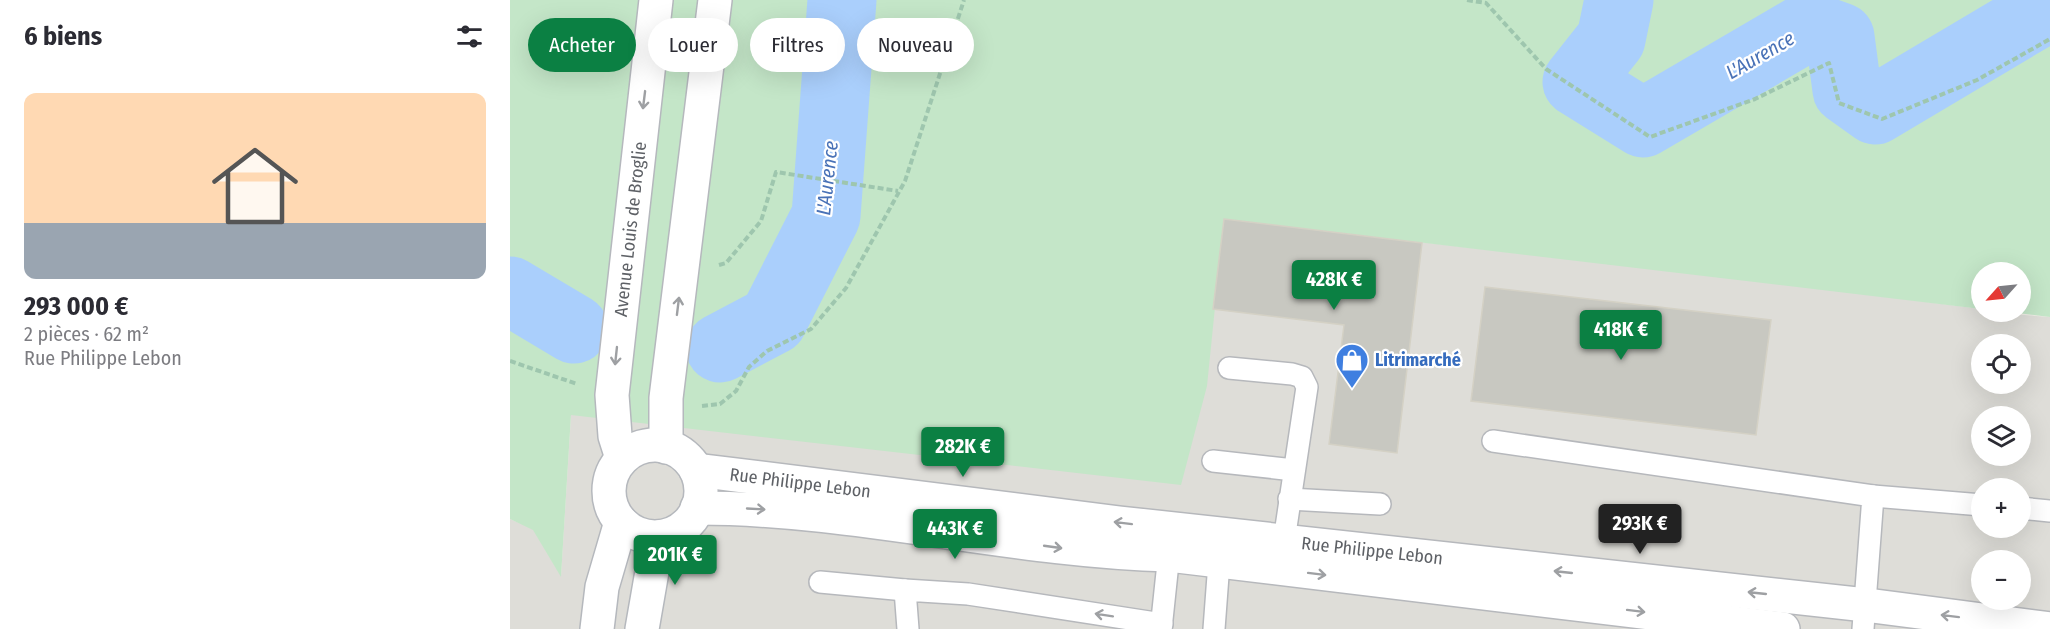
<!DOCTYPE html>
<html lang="fr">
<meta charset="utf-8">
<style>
:root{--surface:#fff;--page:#f7f7f7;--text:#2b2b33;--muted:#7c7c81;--accent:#0b8043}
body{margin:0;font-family:"Fira Sans Condensed",sans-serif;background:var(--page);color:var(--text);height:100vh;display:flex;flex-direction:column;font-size:22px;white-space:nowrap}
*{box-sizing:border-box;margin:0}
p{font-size:20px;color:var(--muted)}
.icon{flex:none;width:33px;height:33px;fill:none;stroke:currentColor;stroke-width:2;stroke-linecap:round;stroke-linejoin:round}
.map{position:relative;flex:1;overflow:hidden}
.panel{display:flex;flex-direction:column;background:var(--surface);width:510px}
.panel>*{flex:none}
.guide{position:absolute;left:18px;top:18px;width:570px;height:54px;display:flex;gap:12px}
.needle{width:39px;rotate:243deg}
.tools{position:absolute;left:1461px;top:262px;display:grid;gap:12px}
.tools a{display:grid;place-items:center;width:60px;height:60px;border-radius:50%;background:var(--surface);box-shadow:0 6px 24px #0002;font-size:30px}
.price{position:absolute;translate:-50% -51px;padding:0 14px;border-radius:6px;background:var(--accent);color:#fff;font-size:20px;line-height:39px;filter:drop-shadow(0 2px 3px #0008)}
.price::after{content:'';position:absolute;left:50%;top:36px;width:18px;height:14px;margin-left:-9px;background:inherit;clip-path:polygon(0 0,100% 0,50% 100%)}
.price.current{background:#222;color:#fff}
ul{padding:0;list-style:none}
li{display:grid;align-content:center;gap:12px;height:318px;padding:0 24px}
li span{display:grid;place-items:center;height:186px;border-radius:12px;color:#555}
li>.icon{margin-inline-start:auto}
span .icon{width:108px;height:108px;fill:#fffc;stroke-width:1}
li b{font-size:26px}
h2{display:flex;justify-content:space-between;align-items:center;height:72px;padding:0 24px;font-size:26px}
.pill{padding:0 21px;border-radius:27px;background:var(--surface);box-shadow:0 6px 24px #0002;font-size:21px;line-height:54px}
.pill.current{background:var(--accent);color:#fff}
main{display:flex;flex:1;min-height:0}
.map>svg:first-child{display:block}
.industrial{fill:#deddd8;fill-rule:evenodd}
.green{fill:#c4e6c8}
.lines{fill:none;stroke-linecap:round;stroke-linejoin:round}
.river{stroke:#aacffc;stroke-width:69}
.building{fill:#c8c8c1;stroke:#d4d1c5;stroke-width:1.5}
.service-casing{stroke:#b6b8bc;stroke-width:24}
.tertiary-casing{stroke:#b6b8bc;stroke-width:36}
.secondary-casing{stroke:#b5b8bd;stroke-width:36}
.path{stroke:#9ec6ae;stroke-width:4;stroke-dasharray:6 3;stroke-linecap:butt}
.service{stroke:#fff;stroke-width:21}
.tertiary{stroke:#fff;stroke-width:33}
.secondary{stroke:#fff;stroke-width:33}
.oneway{stroke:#9ea0a3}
.labels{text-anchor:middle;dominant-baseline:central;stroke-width:4.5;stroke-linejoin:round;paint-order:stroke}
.street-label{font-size:18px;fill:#5e6166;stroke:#fff}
.shop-label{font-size:18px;font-weight:bold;fill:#366cbe;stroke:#fff;text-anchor:start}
.water-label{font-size:20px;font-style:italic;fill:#4972b7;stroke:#fff}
</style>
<main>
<section class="panel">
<h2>6 biens<svg class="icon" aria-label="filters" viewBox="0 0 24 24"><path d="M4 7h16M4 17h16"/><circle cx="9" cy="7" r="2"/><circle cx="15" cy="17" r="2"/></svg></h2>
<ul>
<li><span style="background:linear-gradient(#ffd9b3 70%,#9aa5b1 0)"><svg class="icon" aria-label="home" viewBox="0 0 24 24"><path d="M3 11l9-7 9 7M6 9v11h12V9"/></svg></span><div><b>293 000 €</b><p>2 pièces · 62 m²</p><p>Rue Philippe Lebon</p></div></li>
</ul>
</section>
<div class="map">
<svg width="1540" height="629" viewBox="0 0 1540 629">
<rect width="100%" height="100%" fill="#efeee6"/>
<path class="industrial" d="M 714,219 L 1355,294 L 1471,309 L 1472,312 L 1540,317 L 1540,629 L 0,629 L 0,519 L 23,529 L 51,576 L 61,415 L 696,386 ZM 1472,345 L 1510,345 L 1510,384 L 1472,384 ZM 1472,417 L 1510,417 L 1510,456 L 1472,456 ZM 1472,489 L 1510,489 L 1510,528 L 1472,528 ZM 1472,561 L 1510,561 L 1510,600 L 1472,600 Z"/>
<path class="green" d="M 0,0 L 1540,0 L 1540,317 L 1499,312 L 1510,312 L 1510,273 L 1472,273 L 1471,309 L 714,219 L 697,386 L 671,485 L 61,415 L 51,577 L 23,530 L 0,519 Z"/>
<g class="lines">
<g class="river">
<path d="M 1109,0 L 1101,39 L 1067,82 L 1133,123 L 1299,26 L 1330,37 L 1337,90 L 1365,110 L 1540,6"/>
<path d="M 0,291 L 64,329"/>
<path d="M 210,348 L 263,320 L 316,216 L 332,0"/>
</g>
</g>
<g class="building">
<path d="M 714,219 L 912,243 L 887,453 L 819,444 L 834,325 L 703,309 Z"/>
<path d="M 975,287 L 1261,320 L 1246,435 L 961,401 Z"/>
</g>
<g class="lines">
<defs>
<g id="service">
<path d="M 719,368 L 782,374 L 792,377 L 797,387 L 772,554"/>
<path d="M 983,441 L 1363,496 L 1353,629"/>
<path d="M 703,461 L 784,470"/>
<path d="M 1363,496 L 1472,505"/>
<path d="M 779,499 L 870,504"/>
<path d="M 1510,508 L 1540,511"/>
<path d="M 310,582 L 395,590"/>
<path d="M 398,629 L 395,590 L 458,594 L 652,624"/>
<path d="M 651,629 L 660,544"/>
<path d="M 704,629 L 710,549"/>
</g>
<g id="tertiary">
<path id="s1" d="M 186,470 L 610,523 L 1356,605 L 1540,629"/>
<path d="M 187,508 C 345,508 501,551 659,555 L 1273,629"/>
</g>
<g id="secondary">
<circle cx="145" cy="491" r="46"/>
<path d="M 156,447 L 156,398 L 205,0"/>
<path id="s2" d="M 112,458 L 105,436 L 102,395 L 146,0"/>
<path d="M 87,629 L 92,587 L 111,522"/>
<path d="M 132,629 L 148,537"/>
</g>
</defs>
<use href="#service" class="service-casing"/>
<use href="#tertiary" class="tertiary-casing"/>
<use href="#secondary" class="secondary-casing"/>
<g class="path">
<path d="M 957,0 L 976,3 L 1036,69 L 1140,137 L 1245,99 L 1319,63 L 1329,103 L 1372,119 L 1467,80 L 1540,39"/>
<path d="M 209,265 L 216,263 L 251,221 L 266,172 L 388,191"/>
<path d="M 0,361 L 67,384"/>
<path d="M 192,406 L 210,404 L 226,391 L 239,367 L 257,351 L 301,329 L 336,288 L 395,181 L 454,0"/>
</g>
<use href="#service" class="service"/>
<use href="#tertiary" class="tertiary"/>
<use href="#secondary" class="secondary"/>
</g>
<defs><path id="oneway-shaft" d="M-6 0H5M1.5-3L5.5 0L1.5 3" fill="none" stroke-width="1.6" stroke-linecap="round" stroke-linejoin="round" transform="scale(1.5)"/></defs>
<g class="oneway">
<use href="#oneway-shaft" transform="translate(134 100) rotate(97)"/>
<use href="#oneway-shaft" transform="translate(168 306) rotate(-83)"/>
<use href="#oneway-shaft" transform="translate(106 356) rotate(96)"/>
<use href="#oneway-shaft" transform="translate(246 509) rotate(3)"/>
<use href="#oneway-shaft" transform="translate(613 523) rotate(-173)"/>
<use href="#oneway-shaft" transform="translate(543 547) rotate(8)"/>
<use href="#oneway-shaft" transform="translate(1053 572) rotate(-174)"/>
<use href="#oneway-shaft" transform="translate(807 574) rotate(7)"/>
<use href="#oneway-shaft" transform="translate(1247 593) rotate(-174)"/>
<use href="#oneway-shaft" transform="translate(1126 611) rotate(7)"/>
<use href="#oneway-shaft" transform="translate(594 615) rotate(-171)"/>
<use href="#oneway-shaft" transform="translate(1440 616) rotate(-173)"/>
</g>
<defs>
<symbol id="shop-pin" viewBox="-11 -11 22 30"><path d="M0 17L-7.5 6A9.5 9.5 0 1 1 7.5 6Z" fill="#3f7fe0" stroke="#fff"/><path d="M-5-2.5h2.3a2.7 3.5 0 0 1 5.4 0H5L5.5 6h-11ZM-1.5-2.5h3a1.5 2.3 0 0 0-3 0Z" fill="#fff"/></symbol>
</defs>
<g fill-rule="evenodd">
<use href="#shop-pin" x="823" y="341" width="38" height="52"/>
</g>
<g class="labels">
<g class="street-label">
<text stroke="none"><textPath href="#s2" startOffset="231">Avenue Louis de Broglie</textPath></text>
<text stroke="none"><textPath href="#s1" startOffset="105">Rue Philippe Lebon</textPath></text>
<text stroke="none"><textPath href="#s1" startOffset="681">Rue Philippe Lebon</textPath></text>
</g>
<g class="shop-label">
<text x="865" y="360">Litrimarché</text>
</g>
<g class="water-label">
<text transform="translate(1250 55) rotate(-30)">L'Aurence</text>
<text transform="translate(317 178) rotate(-84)">L'Aurence</text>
</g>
</g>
</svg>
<div class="tools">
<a><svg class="needle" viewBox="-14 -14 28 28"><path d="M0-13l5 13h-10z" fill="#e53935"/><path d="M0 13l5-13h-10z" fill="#7c7c81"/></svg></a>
<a><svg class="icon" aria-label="locate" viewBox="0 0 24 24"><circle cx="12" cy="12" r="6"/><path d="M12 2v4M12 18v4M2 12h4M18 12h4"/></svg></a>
<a><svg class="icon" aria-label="layers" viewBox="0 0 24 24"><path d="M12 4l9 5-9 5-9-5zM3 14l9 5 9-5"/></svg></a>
<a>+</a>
<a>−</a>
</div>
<b class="price" style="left:824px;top:311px">428K €</b>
<b class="price" style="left:1111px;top:361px">418K €</b>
<b class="price" style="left:453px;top:478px">282K €</b>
<b class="price current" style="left:1130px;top:555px">293K €</b>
<b class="price" style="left:445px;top:560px">443K €</b>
<b class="price" style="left:165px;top:586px">201K €</b>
<div class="guide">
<a class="pill current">Acheter</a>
<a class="pill">Louer</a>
<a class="pill">Filtres</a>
<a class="pill">Nouveau</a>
</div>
</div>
</main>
